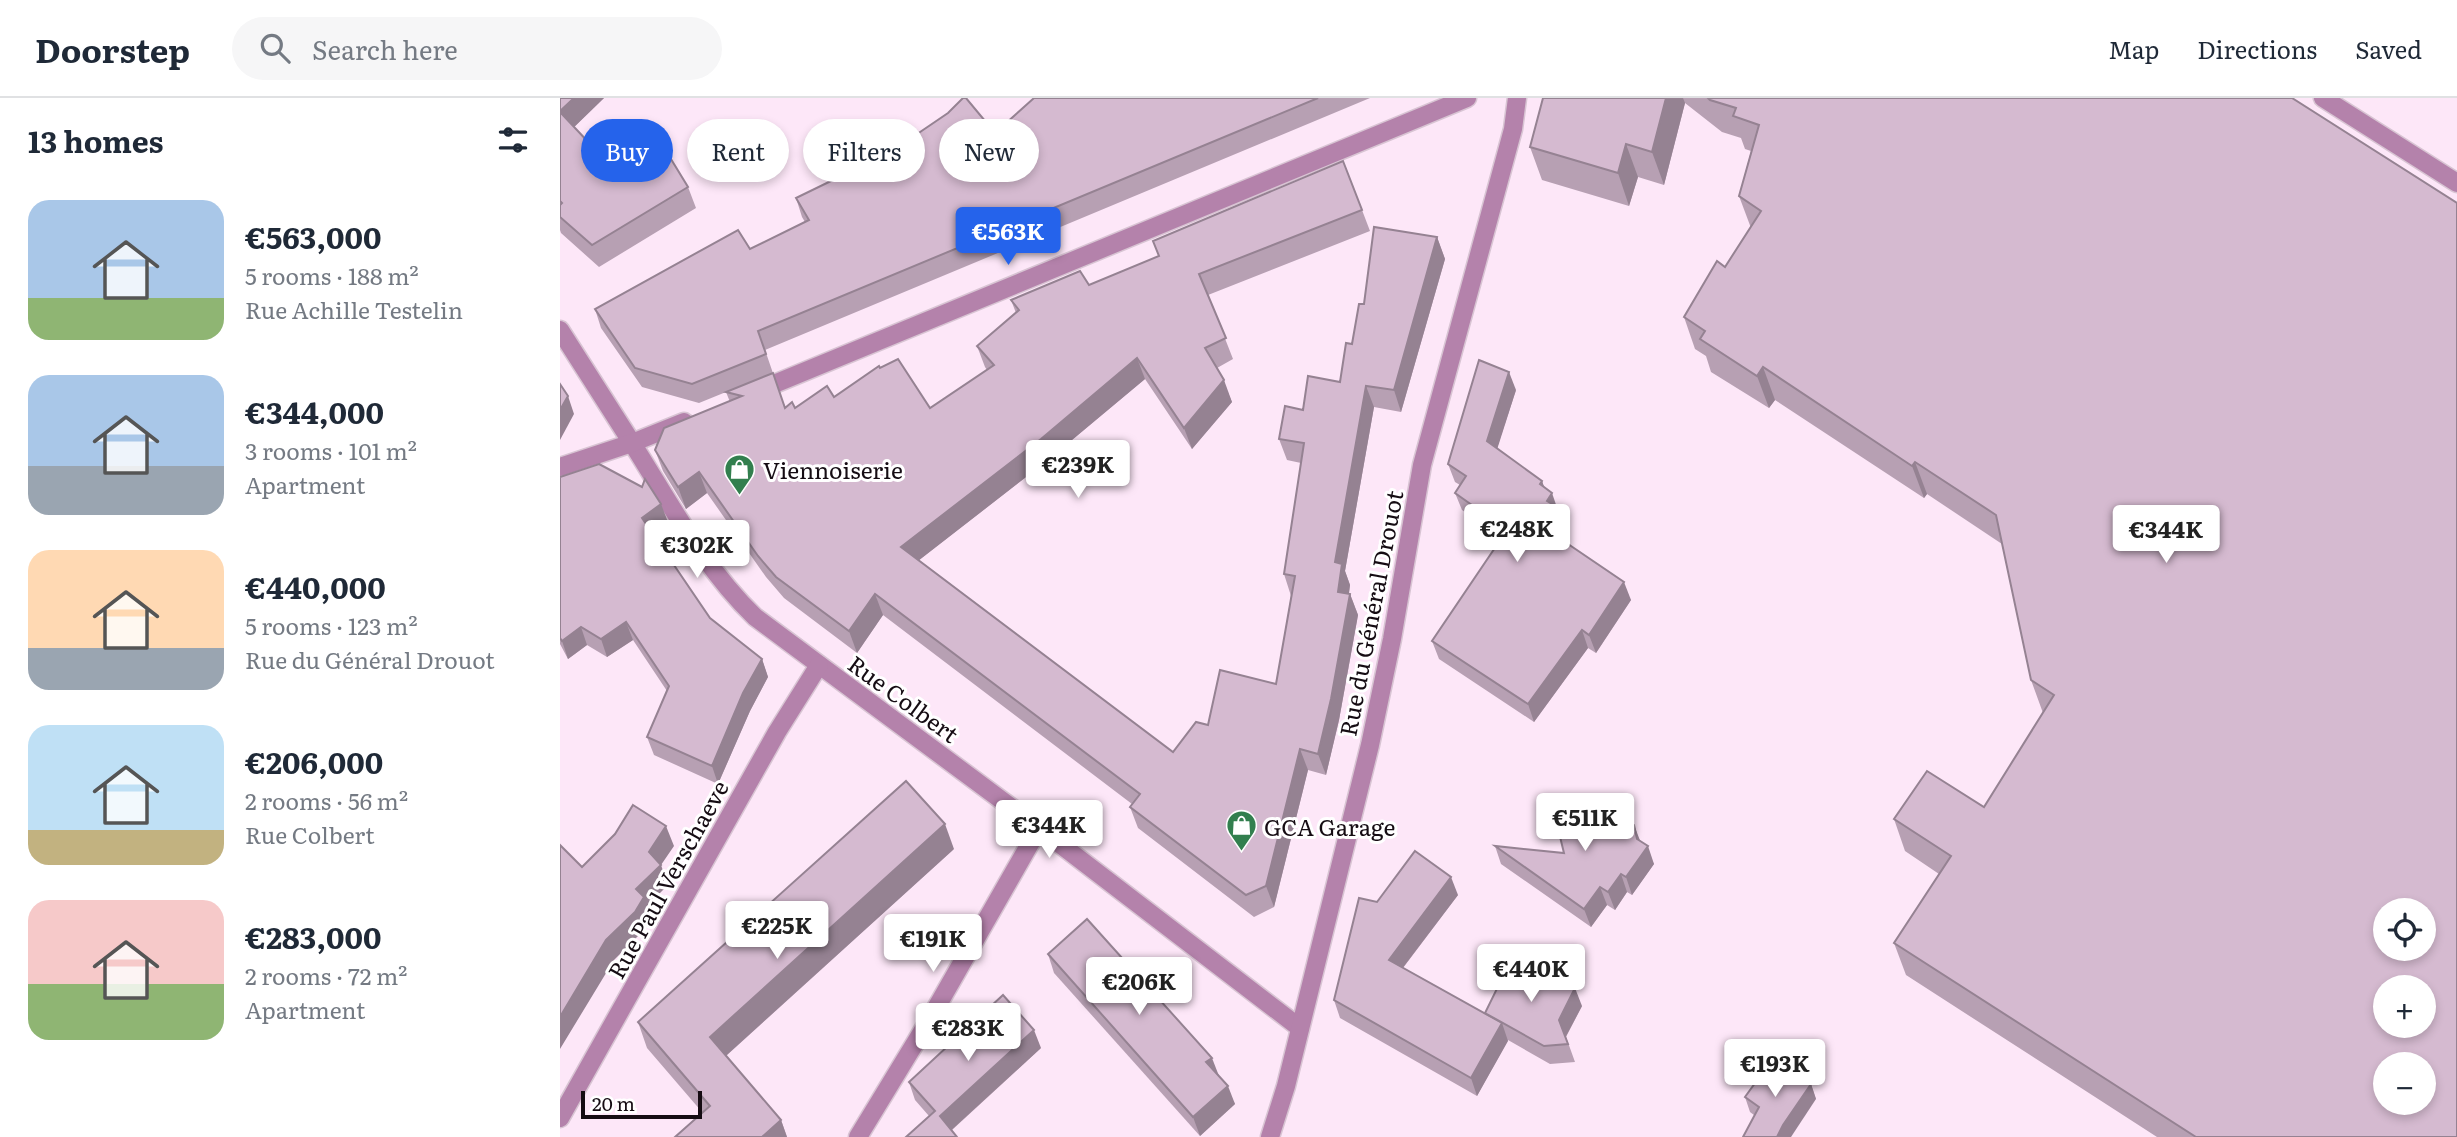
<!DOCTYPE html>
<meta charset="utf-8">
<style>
:root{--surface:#fff;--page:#f6f6f7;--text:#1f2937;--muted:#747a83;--line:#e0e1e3;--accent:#2563eb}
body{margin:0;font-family:Literata,serif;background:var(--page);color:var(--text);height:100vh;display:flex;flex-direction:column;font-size:26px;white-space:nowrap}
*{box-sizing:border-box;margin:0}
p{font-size:23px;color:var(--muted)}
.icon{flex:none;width:38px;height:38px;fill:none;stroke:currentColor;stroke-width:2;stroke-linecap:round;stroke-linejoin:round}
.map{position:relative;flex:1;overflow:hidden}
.sheet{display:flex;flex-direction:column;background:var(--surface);width:560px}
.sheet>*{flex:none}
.banner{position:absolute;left:21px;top:21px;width:665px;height:63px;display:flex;gap:14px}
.controls{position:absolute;left:1813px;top:800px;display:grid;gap:14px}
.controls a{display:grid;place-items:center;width:63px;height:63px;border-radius:50%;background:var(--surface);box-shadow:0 4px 10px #0003;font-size:35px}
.scale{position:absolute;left:21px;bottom:18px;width:121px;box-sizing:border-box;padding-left:7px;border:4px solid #150c13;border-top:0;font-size:19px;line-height:24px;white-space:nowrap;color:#150c13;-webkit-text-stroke:5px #fff;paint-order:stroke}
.price{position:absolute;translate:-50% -60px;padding:0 16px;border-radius:7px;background:#fff;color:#222;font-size:23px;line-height:46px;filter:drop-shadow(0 2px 4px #0008)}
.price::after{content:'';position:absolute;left:50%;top:42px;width:21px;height:16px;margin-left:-10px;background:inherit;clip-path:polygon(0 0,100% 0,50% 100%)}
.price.current{background:var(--accent);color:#fff}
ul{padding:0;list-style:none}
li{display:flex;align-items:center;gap:21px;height:175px;padding:0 28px}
li span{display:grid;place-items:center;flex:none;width:196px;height:140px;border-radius:21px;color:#555}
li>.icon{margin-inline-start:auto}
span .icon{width:84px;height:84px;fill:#fffc;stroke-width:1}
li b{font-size:30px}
h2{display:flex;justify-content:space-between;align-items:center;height:84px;padding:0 28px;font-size:30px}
.pill{padding:0 24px;border-radius:32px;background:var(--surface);box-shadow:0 4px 10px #0003;font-size:24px;line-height:63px}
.pill.current{background:var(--accent);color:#fff}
header{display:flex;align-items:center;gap:42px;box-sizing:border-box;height:98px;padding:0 35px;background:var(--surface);border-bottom:2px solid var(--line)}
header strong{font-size:33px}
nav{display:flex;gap:38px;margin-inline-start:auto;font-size:24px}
.search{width:490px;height:63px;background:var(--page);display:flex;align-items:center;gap:18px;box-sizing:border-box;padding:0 24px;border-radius:38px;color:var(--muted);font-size:26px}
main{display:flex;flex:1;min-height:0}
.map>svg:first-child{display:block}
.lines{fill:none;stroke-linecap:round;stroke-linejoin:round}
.minor-casing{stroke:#d8c4d3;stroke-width:21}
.tertiary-casing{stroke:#d8c4d3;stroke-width:21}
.minor{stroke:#b482ab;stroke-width:18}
.tertiary{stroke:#b482ab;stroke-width:18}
.wall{fill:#b7a0b3}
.shaded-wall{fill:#958292}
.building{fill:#d5bad0;stroke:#958292;stroke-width:2;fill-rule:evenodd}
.labels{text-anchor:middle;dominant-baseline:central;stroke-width:6;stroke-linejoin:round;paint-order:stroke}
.poi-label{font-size:23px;fill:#150c13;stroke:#fff;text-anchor:start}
.street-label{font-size:23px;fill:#150c13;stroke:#fff}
</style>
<header>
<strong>Doorstep</strong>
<div class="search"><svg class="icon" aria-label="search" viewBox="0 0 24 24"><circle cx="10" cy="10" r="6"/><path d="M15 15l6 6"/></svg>Search here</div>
<nav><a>Map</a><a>Directions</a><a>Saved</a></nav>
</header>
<main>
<section class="sheet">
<h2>13 homes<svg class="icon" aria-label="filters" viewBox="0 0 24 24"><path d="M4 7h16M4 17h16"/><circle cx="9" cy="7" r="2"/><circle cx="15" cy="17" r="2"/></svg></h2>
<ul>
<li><span style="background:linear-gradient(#a9c7e8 70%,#8fb573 0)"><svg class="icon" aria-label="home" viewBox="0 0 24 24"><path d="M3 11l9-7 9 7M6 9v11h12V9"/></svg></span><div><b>€563,000</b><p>5 rooms · 188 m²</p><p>Rue Achille Testelin</p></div></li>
<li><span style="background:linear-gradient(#a9c7e8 65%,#9aa5b1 0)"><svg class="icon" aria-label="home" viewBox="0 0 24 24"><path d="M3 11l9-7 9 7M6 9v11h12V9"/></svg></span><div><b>€344,000</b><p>3 rooms · 101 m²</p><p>Apartment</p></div></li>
<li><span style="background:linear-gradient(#ffd9b3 70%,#9aa5b1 0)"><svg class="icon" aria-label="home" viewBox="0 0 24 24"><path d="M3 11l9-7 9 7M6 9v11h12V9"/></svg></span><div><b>€440,000</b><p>5 rooms · 123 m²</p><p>Rue du Général Drouot</p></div></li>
<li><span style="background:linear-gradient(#bfe0f5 75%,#c2b280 0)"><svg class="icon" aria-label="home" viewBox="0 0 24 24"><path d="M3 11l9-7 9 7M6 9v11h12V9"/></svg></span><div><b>€206,000</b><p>2 rooms · 56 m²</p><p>Rue Colbert</p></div></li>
<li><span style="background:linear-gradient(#f6c9c9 60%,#8fb573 0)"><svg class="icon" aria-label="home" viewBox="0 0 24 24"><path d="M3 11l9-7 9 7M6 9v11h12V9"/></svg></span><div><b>€283,000</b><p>2 rooms · 72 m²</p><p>Apartment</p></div></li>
</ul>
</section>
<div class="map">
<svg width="1897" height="1039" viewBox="0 0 1897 1039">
<rect width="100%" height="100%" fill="#fde7f8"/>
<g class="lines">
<defs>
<g id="minor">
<path d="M 1763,0 L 1897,85"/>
<path d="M 72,345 C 110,405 144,470 195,519 L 479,730 L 740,930"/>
<path d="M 0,1020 L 217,634 L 259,567"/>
<path d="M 298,1039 L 371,919 L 479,730"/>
<path d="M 710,1039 L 726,988 L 810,647 L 832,541 L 862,367 L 953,31 L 957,0"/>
</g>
<g id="tertiary">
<path d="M 0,232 L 72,345"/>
<path d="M 195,294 L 907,0"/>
<path d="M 0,369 L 72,345 L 124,324"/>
</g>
</defs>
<use href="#minor" class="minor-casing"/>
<use href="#tertiary" class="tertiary-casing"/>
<use href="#minor" class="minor"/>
<use href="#tertiary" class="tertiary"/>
</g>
<g class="wall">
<path d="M 0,0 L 44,0 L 14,29 L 47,64 L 128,89 L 136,110 L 39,169 L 1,135 L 0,132 Z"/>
<path d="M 474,0 L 810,0 L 205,252 L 225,310 L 235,310 L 274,299 L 320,270 L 370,310 L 427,272 L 425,269 L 417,248 L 456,215 L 451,202 L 529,187 L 599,158 L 593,143 L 802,112 L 810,133 L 648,197 L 673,261 L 657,270 L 672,304 L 632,351 L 585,281 L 488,362 L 359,462 L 613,654 L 648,627 L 716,586 L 731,498 L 724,476 L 741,365 L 727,362 L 719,341 L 743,312 L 780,284 L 804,206 L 877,139 L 885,161 L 841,314 L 814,309 L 785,473 L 790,487 L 789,496 L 790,496 L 798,517 L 779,622 L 766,677 L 748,672 L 714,809 L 694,819 L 578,730 L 570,709 L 572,706 L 323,517 L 297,555 L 224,500 L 206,479 L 147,395 L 126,411 L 103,373 L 95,352 L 170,304 L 166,294 L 139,305 L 82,289 L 41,230 L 35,211 L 190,151 L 245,124 L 242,119 L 236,100 L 313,66 L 435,35 Z"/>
<path d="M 983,0 L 1732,0 L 1897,1039 L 1597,1039 L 1346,877 L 1334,845 L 1379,776 L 1345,753 L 1334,721 L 1424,709 L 1483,615 L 1471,582 L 1442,446 L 1367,396 L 1364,400 L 1215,302 L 1209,310 L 1151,274 L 1146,258 L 1135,251 L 1124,219 L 1165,169 L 1191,130 L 1179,98 L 1191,53 L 1185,51 L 1181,40 L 1162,34 L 1125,5 L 1104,87 L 1078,79 L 1069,108 L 982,82 L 970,49 Z"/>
<path d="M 956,292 L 937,350 L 982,383 L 984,389 L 999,412 L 1003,427 L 996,438 L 1071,502 L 1036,555 L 1028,550 L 974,624 L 879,561 L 872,543 L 941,441 L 902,412 L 895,395 L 900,387 L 895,384 L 888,366 Z"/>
<path d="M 0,379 L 108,424 L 92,436 L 150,520 L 202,561 L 208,579 L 190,613 L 158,686 L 94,657 L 87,639 L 107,593 L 73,542 L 47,559 L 27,547 L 8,561 L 0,546 Z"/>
<path d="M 1080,742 L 1094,766 L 1072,797 L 1067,794 L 1055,812 L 1047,807 L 1031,829 L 941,766 L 935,748 L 1004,755 Z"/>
<path d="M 394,751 L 166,958 L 221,1022 L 227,1039 L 115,1039 L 142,1014 L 87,950 L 78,924 Z"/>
<path d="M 898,797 L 843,870 L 925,916 L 1022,908 L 1006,939 L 1015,964 L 990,966 L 948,942 L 917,998 L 780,920 L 774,902 L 817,804 Z"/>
<path d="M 488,856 L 658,977 L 675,1006 L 640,1038 L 494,875 Z"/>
<path d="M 481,950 L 392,1032 L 369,1018 L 355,1002 L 349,984 Z"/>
<path d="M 1251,986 L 1256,1001 L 1194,1017 L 1190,1014 L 1185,999 Z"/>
</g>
<g class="shaded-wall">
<path d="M 14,0 L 44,0 L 8,35 L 0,13 Z"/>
<path d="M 1106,0 L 1123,0 L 1125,5 L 1104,87 L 1092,54 Z"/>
<path d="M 1066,46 L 1078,79 L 1069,108 L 1058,75 Z"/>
<path d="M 877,139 L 885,161 L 841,314 L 834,292 Z"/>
<path d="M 577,260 L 585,281 L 488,362 L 349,470 L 341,449 Z"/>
<path d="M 1203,269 L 1215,302 L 1209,310 L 1197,278 Z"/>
<path d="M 949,274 L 956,292 L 934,361 L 927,343 Z"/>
<path d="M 664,282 L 672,304 L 632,351 L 624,330 Z"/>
<path d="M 806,288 L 814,309 L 785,473 L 790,487 L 786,515 L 778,494 L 775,464 Z"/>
<path d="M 8,298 L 14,316 L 0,342 L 0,312 Z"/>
<path d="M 1355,364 L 1367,396 L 1364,400 L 1352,368 Z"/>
<path d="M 139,374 L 147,395 L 126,411 L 118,389 Z"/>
<path d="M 982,383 L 988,400 L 992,395 L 1003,427 L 989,447 L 983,429 L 980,386 Z"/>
<path d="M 101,406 L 108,424 L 88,438 L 82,420 Z"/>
<path d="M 1064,484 L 1071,502 L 1036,555 L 1029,537 Z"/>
<path d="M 315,496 L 323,517 L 297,555 L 289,533 Z"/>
<path d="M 790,496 L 798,517 L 779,622 L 766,677 L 758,656 Z"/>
<path d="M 66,524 L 73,542 L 47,559 L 41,541 Z"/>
<path d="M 21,529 L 27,547 L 8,561 L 2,543 Z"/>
<path d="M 1022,532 L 1028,550 L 974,624 L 968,606 Z"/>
<path d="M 202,561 L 208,579 L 190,613 L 158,686 L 152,668 L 183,595 Z"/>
<path d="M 740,651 L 748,672 L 714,809 L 706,788 Z"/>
<path d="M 385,726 L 394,751 L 159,964 L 150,939 Z"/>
<path d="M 1074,727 L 1081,745 L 1088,748 L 1094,766 L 1072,797 L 1066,779 L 1077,741 Z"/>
<path d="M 106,728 L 114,748 L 101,767 L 108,787 L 87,808 L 91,819 L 82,834 L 54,862 L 0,951 L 0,919 L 76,791 L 89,754 Z"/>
<path d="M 1061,776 L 1067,794 L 1055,812 L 1048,794 Z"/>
<path d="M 891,779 L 898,797 L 835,880 L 829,862 Z"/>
<path d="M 1040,789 L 1047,807 L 1031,829 L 1024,811 Z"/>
<path d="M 1015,890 L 1022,908 L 1005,940 L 999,922 Z"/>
<path d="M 942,925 L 948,943 L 917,998 L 911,980 Z"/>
<path d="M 474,932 L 481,950 L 386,1037 L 380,1018 Z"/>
<path d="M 652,960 L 659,978 L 646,964 Z"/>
<path d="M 1251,986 L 1256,1001 L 1231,1039 L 1217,1039 L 1223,1027 Z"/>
<path d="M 668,988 L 675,1006 L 640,1038 L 633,1019 Z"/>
<path d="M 221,1022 L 227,1039 L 202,1039 Z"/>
</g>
<g class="building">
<path d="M 0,0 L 14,0 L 0,13 Z"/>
<path d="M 403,0 L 406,0 L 435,35 L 474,0 L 758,0 L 198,233 L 206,256 L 132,286 L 75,270 L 35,211 L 178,132 L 190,151 L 249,122 L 236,100 L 312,63 L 313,66 L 388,15 Z"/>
<path d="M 983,0 L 1106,0 L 1092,54 L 1066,46 L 1058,75 L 970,49 Z"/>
<path d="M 1148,0 L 1732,0 L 1897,105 L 1897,1039 L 1636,1039 L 1334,845 L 1391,758 L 1334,721 L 1367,673 L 1424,709 L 1494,597 L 1471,582 L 1436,417 L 1355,364 L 1352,368 L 1203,269 L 1197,278 L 1140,241 L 1145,233 L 1124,219 L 1157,163 L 1165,169 L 1201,113 L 1179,98 L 1199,27 L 1173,18 L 1176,10 L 1150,2 ZM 1825,812 L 1864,812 L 1864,850 L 1825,850 ZM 1825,889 L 1864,889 L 1864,928 L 1825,928 ZM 1825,966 L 1864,966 L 1864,1004 L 1825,1004 Z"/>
<path d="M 0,14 L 47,64 L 89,25 L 128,89 L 32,147 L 0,119 L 0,107 L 2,105 L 0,103 Z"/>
<path d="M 783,63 L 802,112 L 639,176 L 666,240 L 645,250 L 664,282 L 624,330 L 577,260 L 481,341 L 341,449 L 613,654 L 636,624 L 648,627 L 660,572 L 716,586 L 735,478 L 724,476 L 744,345 L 719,341 L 725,308 L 743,312 L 748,278 L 780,284 L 786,245 L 792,246 L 799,206 L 804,206 L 814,129 L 877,139 L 834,292 L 806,288 L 775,464 L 782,466 L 778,494 L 790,496 L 771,601 L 758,656 L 740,651 L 706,788 L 686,797 L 570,709 L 580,696 L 315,496 L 289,533 L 216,479 L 198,458 L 139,374 L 118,389 L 95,352 L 104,330 L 182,298 L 166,294 L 213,275 L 225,310 L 232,304 L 235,310 L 267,288 L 274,299 L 319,268 L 320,270 L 338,261 L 370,310 L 434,267 L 417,248 L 459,212 L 451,202 L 520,173 L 529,187 L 599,158 L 593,143 Z"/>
<path d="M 919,262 L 949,274 L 927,343 L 982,383 L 980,386 L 992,395 L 987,403 L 997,409 L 983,429 L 1064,484 L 1029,537 L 1022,532 L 968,606 L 872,543 L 947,432 L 895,395 L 906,378 L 888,366 Z"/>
<path d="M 0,286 L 8,298 L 0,312 Z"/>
<path d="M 39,366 L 82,389 L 85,381 L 101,406 L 82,420 L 150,520 L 202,561 L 183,595 L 152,668 L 87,639 L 109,588 L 66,524 L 41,541 L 21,529 L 2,543 L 0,540 L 0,379 Z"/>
<path d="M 346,683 L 385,726 L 150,939 L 221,1022 L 202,1039 L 115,1039 L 150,1008 L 78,924 Z"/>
<path d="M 1023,698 L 1056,722 L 1063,719 L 1074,727 L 1077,741 L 1088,748 L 1066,779 L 1061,776 L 1048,794 L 1040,789 L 1024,811 L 935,748 L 1004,755 L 994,714 L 1014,711 Z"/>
<path d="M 73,707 L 106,728 L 89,754 L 101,767 L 76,791 L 84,799 L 75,814 L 46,842 L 0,919 L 0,747 L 22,769 L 55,736 Z"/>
<path d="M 855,753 L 891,779 L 829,862 L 942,925 L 911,980 L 774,902 L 799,800 L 817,804 Z"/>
<path d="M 527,821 L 652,960 L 646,964 L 668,988 L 633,1019 L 488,856 Z"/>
<path d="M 952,860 L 1015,890 L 999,922 L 1008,946 L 984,948 L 925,915 Z"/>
<path d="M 443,897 L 474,932 L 380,1018 L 397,1039 L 346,1039 L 375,1013 L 349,984 Z"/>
<path d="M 1214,959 L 1251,986 L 1223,1027 L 1217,1039 L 1183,1039 L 1199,1009 L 1185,999 Z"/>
</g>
<defs>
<symbol id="shop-pin" viewBox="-11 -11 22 30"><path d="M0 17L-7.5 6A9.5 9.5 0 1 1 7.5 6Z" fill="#327f4e" stroke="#fff"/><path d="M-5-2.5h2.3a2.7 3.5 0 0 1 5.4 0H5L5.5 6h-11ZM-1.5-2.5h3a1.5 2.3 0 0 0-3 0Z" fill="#fff"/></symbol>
</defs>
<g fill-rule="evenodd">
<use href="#shop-pin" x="162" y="354" width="35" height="47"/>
<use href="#shop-pin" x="664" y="710" width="35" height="47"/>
</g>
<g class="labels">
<g class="poi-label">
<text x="203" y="371">Viennoiserie</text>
<text x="704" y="728">GCA Garage</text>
</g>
<g class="street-label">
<text transform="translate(810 515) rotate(-79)">Rue du Général Drouot</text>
<text transform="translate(344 600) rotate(36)">Rue Colbert</text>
<text transform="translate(107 781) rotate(-61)">Rue Paul Verschaeve</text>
</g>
</g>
</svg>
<div class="controls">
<a><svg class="icon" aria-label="locate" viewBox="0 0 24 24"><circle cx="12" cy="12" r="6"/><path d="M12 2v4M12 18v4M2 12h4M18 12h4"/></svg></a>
<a>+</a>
<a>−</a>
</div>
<div class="scale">20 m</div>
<b class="price current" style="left:448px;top:169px">€563K</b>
<b class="price" style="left:518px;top:402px">€239K</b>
<b class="price" style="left:957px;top:466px">€248K</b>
<b class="price" style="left:1606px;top:467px">€344K</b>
<b class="price" style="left:137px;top:482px">€302K</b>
<b class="price" style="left:1025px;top:755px">€511K</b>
<b class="price" style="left:489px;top:762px">€344K</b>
<b class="price" style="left:217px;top:863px">€225K</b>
<b class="price" style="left:373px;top:876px">€191K</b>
<b class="price" style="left:971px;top:906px">€440K</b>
<b class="price" style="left:579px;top:919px">€206K</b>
<b class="price" style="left:408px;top:965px">€283K</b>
<b class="price" style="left:1215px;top:1001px">€193K</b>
<div class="banner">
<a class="pill current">Buy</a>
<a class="pill">Rent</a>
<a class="pill">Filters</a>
<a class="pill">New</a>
</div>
</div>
</main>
